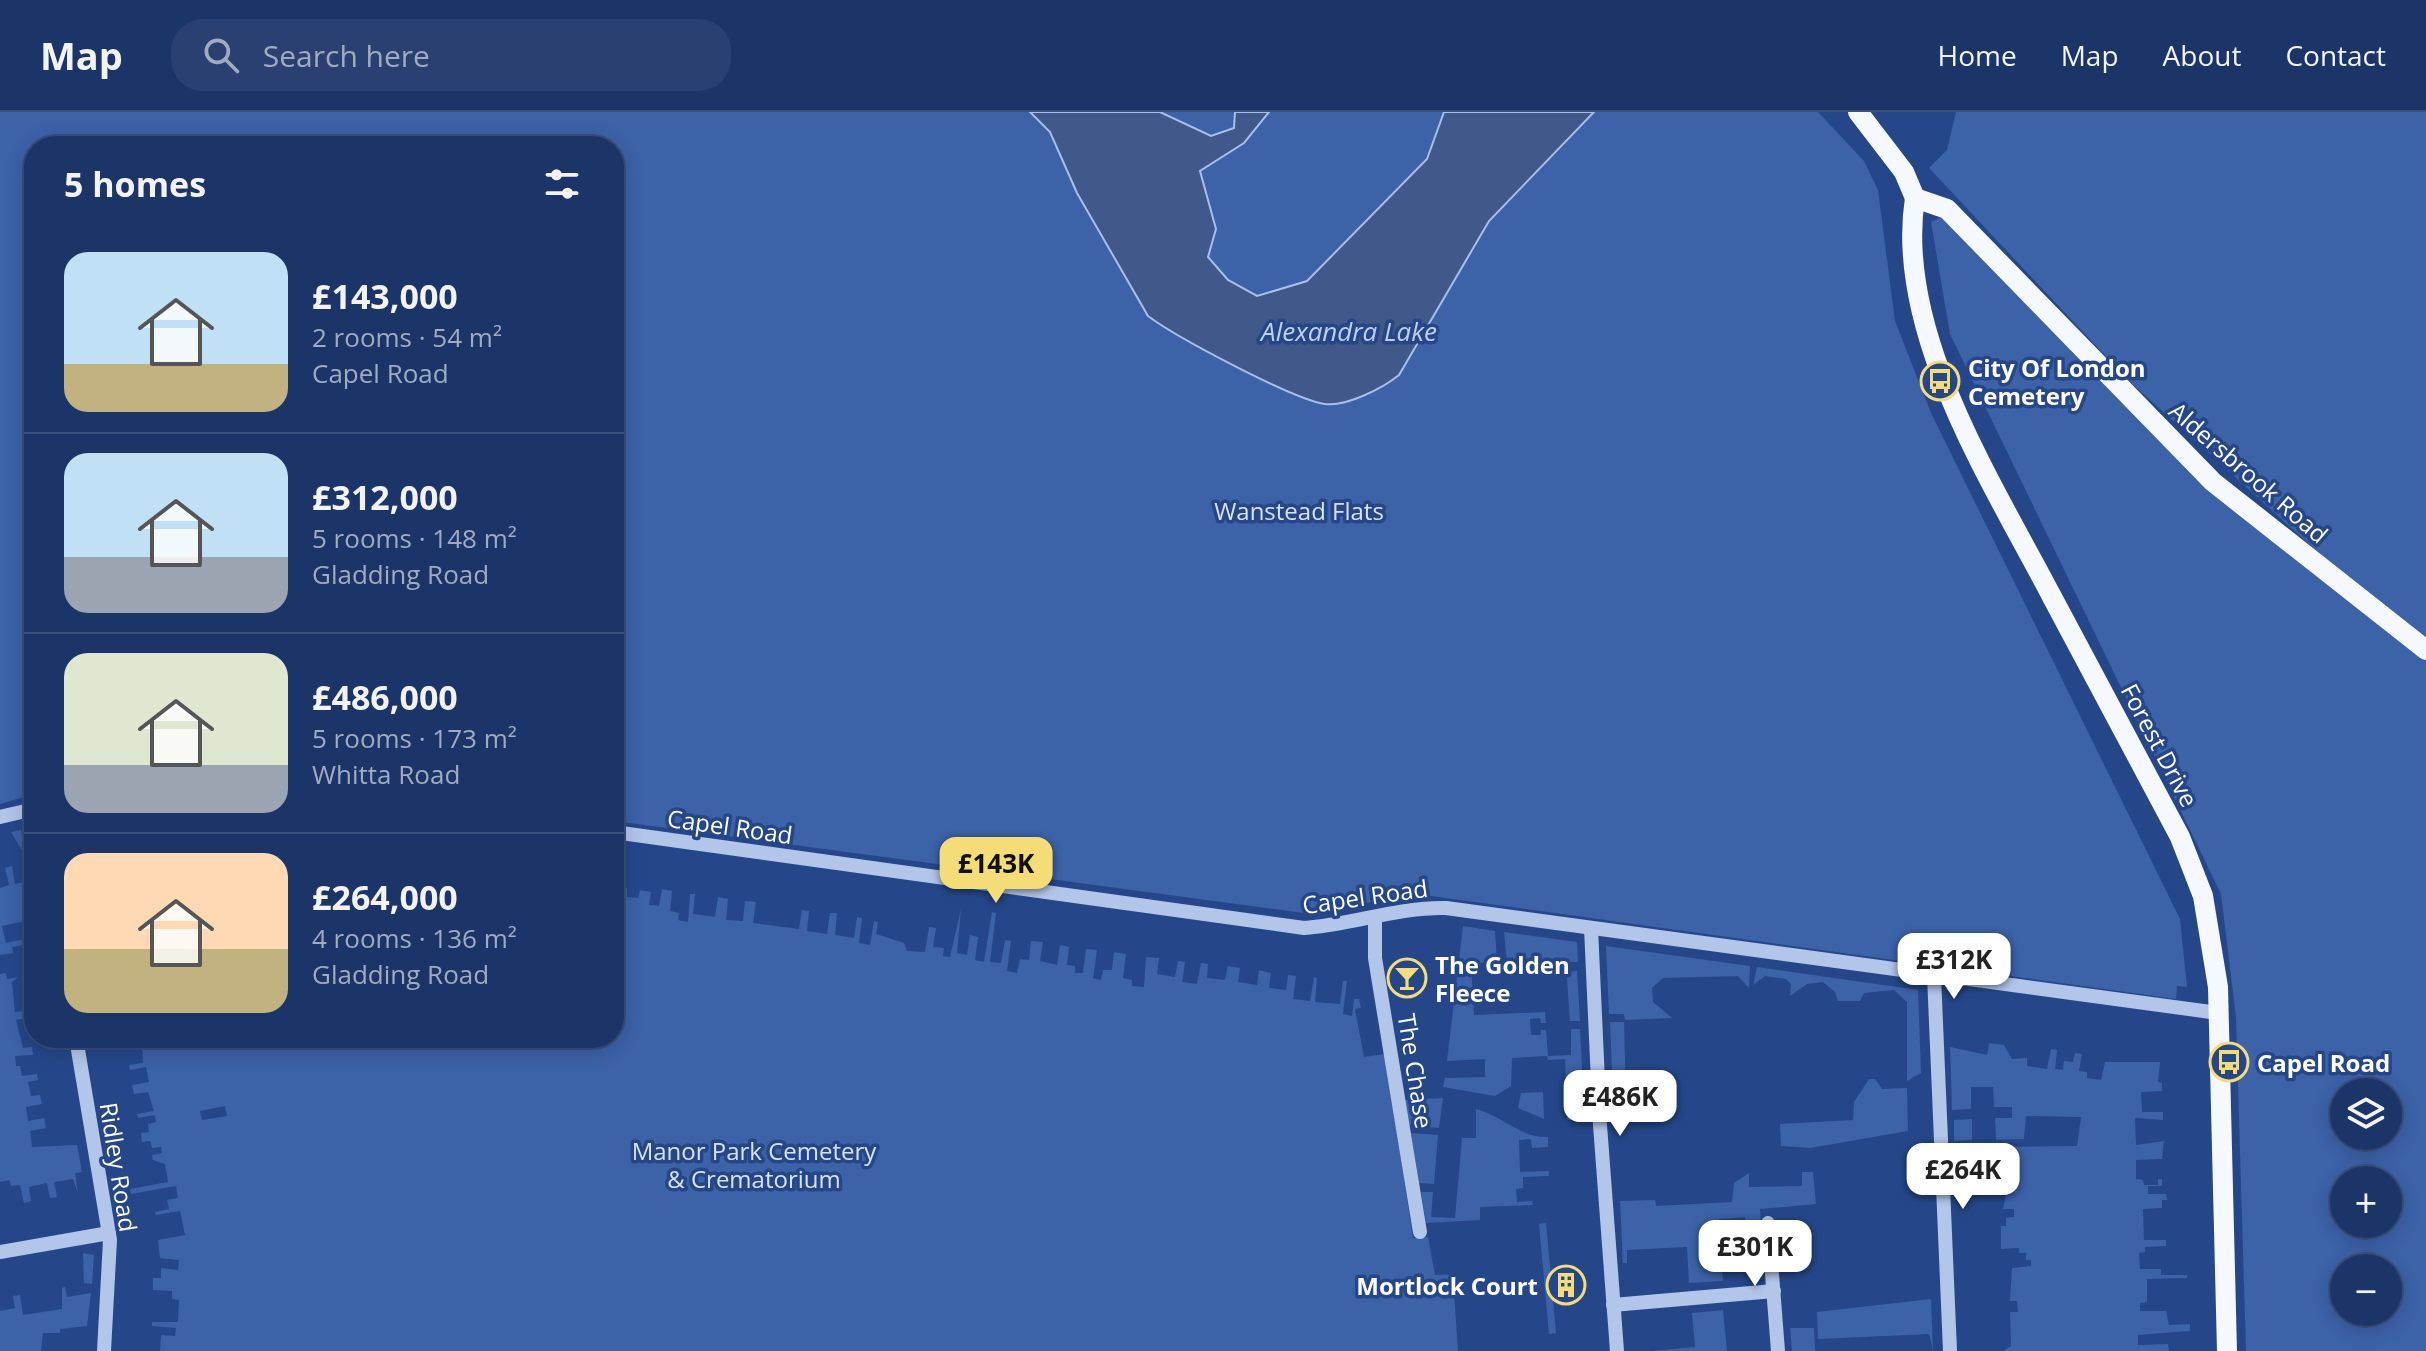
<!DOCTYPE html>
<meta charset="utf-8">
<style>
:root{--surface:#1c3568;--page:#294071;--text:#f1f3f6;--muted:#a0abc0;--line:#3a507c;--accent:#f4dc76}
body{margin:0;font-family:"Open Sans",sans-serif;background:var(--page);color:var(--text);height:100vh;display:flex;flex-direction:column;font-size:30px;white-space:nowrap}
*{box-sizing:border-box;margin:0}
p{font-size:26px;color:var(--muted)}
.icon{flex:none;width:44px;height:44px;fill:none;stroke:currentColor;stroke-width:2;stroke-linecap:round;stroke-linejoin:round}
.map{position:relative;flex:1;overflow:hidden}
.sheet{position:absolute;left:24px;top:24px;width:600px;height:912px;display:flex;flex-direction:column;background:var(--surface);border-radius:32px;box-shadow:0 4px 20px #0003,0 0 0 2px var(--line)}
.sheet>*{flex:none}
.buttons{position:absolute;left:2330px;top:966px;display:grid;gap:16px}
.buttons a{display:grid;place-items:center;width:72px;height:72px;border-radius:50%;background:var(--surface);box-shadow:0 4px 20px #0003,0 0 0 2px var(--line);font-size:40px}
.price{position:absolute;translate:-50% -68px;padding:0 18px;border-radius:16px;background:#fff;color:#222;font-size:26px;line-height:52px;filter:drop-shadow(0 2px 4px #0008)}
.price::after{content:'';position:absolute;left:50%;top:48px;width:24px;height:18px;margin-left:-12px;background:inherit;clip-path:polygon(0 0,100% 0,50% 100%)}
.price.on{background:var(--accent);color:#111}
ul{padding:0;list-style:none}
li{display:flex;align-items:center;gap:24px;height:200px;padding:0 40px}
li+li{border-top:2px solid var(--line)}
li span{display:grid;place-items:center;flex:none;width:224px;height:160px;border-radius:24px;color:#555}
li>.icon{margin-inline-start:auto}
span .icon{width:96px;height:96px;fill:#fffc;stroke-width:1}
li b{font-size:34px}
h2{display:flex;justify-content:space-between;align-items:center;height:96px;padding:0 40px;font-size:34px}
header{display:flex;align-items:center;gap:48px;box-sizing:border-box;height:112px;padding:0 40px;background:var(--surface);border-bottom:2px solid var(--line)}
header strong{font-size:38px}
nav{display:flex;gap:44px;margin-inline-start:auto;font-size:28px}
.search{width:560px;height:72px;background:var(--page);display:flex;align-items:center;gap:20px;box-sizing:border-box;padding:0 28px;border-radius:32px;color:var(--muted);font-size:30px}
.map>svg:first-child{display:block}
.green{fill:#3c62a8;fill-rule:evenodd}
.water{fill:#41598a;stroke:#a6bfeb;stroke-width:2}
.lines{fill:none;stroke-linecap:round;stroke-linejoin:round}
.minor{stroke:#b2c6ea;stroke-width:14}
.major{stroke:#f5f8fe;stroke-width:20}
.labels{text-anchor:middle;dominant-baseline:central;stroke-width:7;stroke-linejoin:round;paint-order:stroke}
.poi-label{font-size:24px;font-weight:bold;fill:#fff;stroke:#25478a;text-anchor:start}
.street-label{font-size:24px;fill:#fff;stroke:#25478a}
.park-label{font-size:24px;fill:#d6e2f7;stroke:#25478a}
.water-label{font-size:26px;font-style:italic;fill:#bdd0f1;stroke:#25478a}
</style>
<header>
<strong>Map</strong>
<div class="search"><svg class="icon" aria-label="search" viewBox="0 0 24 24"><circle cx="10" cy="10" r="6"/><path d="M15 15l6 6"/></svg>Search here</div>
<nav><a>Home</a><a>Map</a><a>About</a><a>Contact</a></nav>
</header>
<div class="map">
<svg width="2426" height="1239" viewBox="0 0 2426 1239">
<rect width="100%" height="100%" fill="#25478a"/>
<g class="green">
<path d="M 0,0 L 1818,0 L 1864,49 L 1878,78 L 1895,209 L 1931,301 L 2180,807 L 2187,875 L 2177,874 L 2176,887 L 1424,783 L 1396,784 L 1319,803 L 614,709 L 614,34 L 34,34 L 34,682 L 0,692 Z"/>
<path d="M 1956,0 L 2426,0 L 2426,525 L 2319,441 L 2129,269 L 1929,56 L 1947,38 Z"/>
<path d="M 1945,103 L 2192,360 L 2426,545 L 2426,1239 L 2246,1239 L 2236,905 L 2221,782 L 1950,222 L 1931,110 ZM 2344,980 L 2388,980 L 2388,1024 L 2344,1024 ZM 2344,1068 L 2388,1068 L 2388,1112 L 2344,1112 ZM 2344,1156 L 2388,1156 L 2388,1200 L 2344,1200 Z"/>
<path d="M 21,718 L 34,782 L 34,807 L 2,814 L 6,831 L 34,825 L 34,831 L 12,835 L 13,841 L 0,843 L 0,776 L 9,773 L 5,756 L 12,754 L 15,772 L 25,770 L 22,738 L 11,720 Z"/>
<path d="M 617,774 L 627,776 L 627,785 L 638,786 L 640,778 L 651,780 L 649,793 L 659,794 L 662,777 L 672,779 L 670,799 L 679,801 L 678,808 L 688,810 L 690,782 L 695,782 L 693,802 L 715,805 L 718,785 L 728,787 L 726,808 L 743,809 L 745,789 L 756,790 L 753,811 L 799,817 L 802,798 L 809,799 L 807,819 L 827,822 L 830,801 L 837,801 L 835,823 L 854,826 L 857,805 L 862,806 L 859,831 L 870,833 L 874,809 L 878,810 L 876,822 L 904,831 L 907,839 L 925,840 L 929,815 L 936,816 L 933,835 L 944,836 L 943,844 L 950,845 L 961,797 L 957,841 L 967,843 L 970,823 L 978,825 L 975,848 L 984,850 L 992,800 L 996,801 L 990,850 L 1001,851 L 1005,828 L 1011,829 L 1007,859 L 1017,861 L 1020,847 L 1029,848 L 1031,829 L 1043,830 L 1040,849 L 1057,853 L 1060,833 L 1069,835 L 1067,853 L 1075,854 L 1075,861 L 1083,861 L 1086,837 L 1097,838 L 1093,866 L 1101,868 L 1103,858 L 1112,858 L 1114,840 L 1126,842 L 1123,866 L 1132,868 L 1132,874 L 1144,875 L 1146,845 L 1159,846 L 1157,862 L 1175,865 L 1178,849 L 1185,850 L 1182,870 L 1197,872 L 1201,851 L 1208,852 L 1207,866 L 1225,868 L 1228,854 L 1240,856 L 1238,870 L 1257,873 L 1259,858 L 1271,861 L 1269,876 L 1286,878 L 1288,863 L 1296,864 L 1293,887 L 1310,889 L 1314,865 L 1317,866 L 1315,890 L 1340,892 L 1343,869 L 1347,869 L 1343,902 L 1352,904 L 1354,887 L 1359,887 L 1361,896 L 1355,897 L 1364,945 L 1385,942 L 1413,1126 L 1428,1125 L 1435,1163 L 1458,1162 L 1459,1180 L 1454,1181 L 1458,1239 L 160,1239 L 161,1223 L 175,1224 L 176,1216 L 152,1214 L 152,1210 L 178,1210 L 179,1188 L 172,1187 L 172,1179 L 153,1178 L 153,1166 L 161,1166 L 161,1156 L 178,1158 L 179,1148 L 160,1146 L 158,1128 L 185,1123 L 180,1099 L 156,1103 L 155,1100 L 169,1097 L 167,1088 L 178,1086 L 176,1074 L 131,1082 L 130,1077 L 168,1070 L 165,1052 L 153,1048 L 152,1043 L 162,1041 L 161,1035 L 152,1036 L 150,1029 L 142,1030 L 141,1021 L 149,1020 L 148,1012 L 156,1010 L 155,1003 L 138,1006 L 137,1002 L 154,999 L 148,980 L 134,982 L 132,973 L 149,970 L 146,955 L 130,958 L 129,953 L 143,951 L 142,932 L 137,928 L 125,930 L 124,926 L 178,926 L 180,936 L 224,930 L 224,926 L 614,926 L 614,779 ZM 225,994 L 227,1004 L 202,1008 L 200,999 Z"/>
<path d="M 1463,814 L 1495,819 L 1497,850 L 1471,852 L 1474,903 L 1545,900 L 1546,911 L 1541,911 L 1540,906 L 1530,907 L 1531,923 L 1541,923 L 1541,918 L 1546,918 L 1548,944 L 1571,943 L 1571,917 L 1580,917 L 1583,972 L 1566,973 L 1565,947 L 1548,948 L 1547,944 L 1512,946 L 1511,974 L 1495,984 L 1443,975 L 1445,966 L 1485,965 L 1485,947 L 1447,949 Z"/>
<path d="M 1504,820 L 1577,830 L 1578,850 L 1507,850 Z"/>
<path d="M 1606,834 L 1750,854 L 1749,876 L 1738,864 L 1663,866 L 1652,876 L 1653,890 L 1672,906 L 1625,908 L 1624,902 L 1609,902 Z"/>
<path d="M 1757,855 L 1918,878 L 1921,961 L 1907,969 L 1907,890 L 1894,878 L 1864,881 L 1860,889 L 1838,889 L 1835,880 L 1823,870 L 1807,872 L 1790,884 L 1791,872 L 1786,867 L 1765,864 L 1753,873 Z"/>
<path d="M 1577,859 L 1580,909 L 1570,909 L 1567,866 L 1559,861 Z"/>
<path d="M 6,861 L 7,867 L 18,865 L 12,870 L 15,900 L 24,899 L 25,906 L 16,908 L 23,936 L 32,935 L 33,943 L 15,944 L 16,954 L 20,954 L 22,964 L 37,962 L 38,968 L 28,970 L 31,984 L 40,983 L 42,992 L 26,995 L 28,1009 L 44,1006 L 46,1016 L 30,1019 L 32,1035 L 77,1033 L 82,1060 L 75,1061 L 78,1081 L 73,1067 L 54,1070 L 57,1085 L 50,1086 L 47,1071 L 29,1075 L 31,1089 L 24,1091 L 20,1073 L 11,1074 L 9,1068 L 0,1070 L 0,862 Z"/>
<path d="M 1624,910 L 1626,983 L 1613,984 L 1610,910 Z"/>
<path d="M 1989,931 L 2004,933 L 2012,947 L 2027,946 L 2027,954 L 2047,957 L 2051,937 L 2057,938 L 2055,957 L 2063,958 L 2064,949 L 2073,950 L 2075,941 L 2082,942 L 2079,959 L 2087,960 L 2087,966 L 2101,968 L 2105,950 L 2160,950 L 2158,970 L 2162,971 L 2162,979 L 2141,980 L 2142,1000 L 2163,1000 L 2163,1008 L 2135,1006 L 2136,1033 L 2164,1029 L 2162,1047 L 2136,1048 L 2136,1067 L 2143,1068 L 2144,1073 L 2158,1073 L 2158,1067 L 2162,1067 L 2162,1074 L 2148,1074 L 2148,1082 L 2166,1082 L 2167,1088 L 2162,1088 L 2162,1096 L 2143,1097 L 2144,1128 L 2166,1128 L 2166,1134 L 2145,1135 L 2145,1140 L 2139,1141 L 2140,1157 L 2161,1157 L 2161,1163 L 2187,1163 L 2187,1166 L 2147,1167 L 2147,1190 L 2140,1191 L 2140,1199 L 2166,1199 L 2169,1213 L 2190,1212 L 2190,1219 L 2138,1223 L 2138,1233 L 2168,1232 L 2169,1239 L 2003,1239 L 2011,1234 L 2010,1200 L 2018,1200 L 2017,1189 L 2010,1189 L 2012,1156 L 2031,1154 L 2031,1148 L 2026,1148 L 2026,1141 L 2019,1141 L 2019,1136 L 2001,1137 L 2001,1114 L 2006,1114 L 2006,1106 L 2014,1105 L 2014,1097 L 2003,1097 L 2006,1083 L 2001,1083 L 2001,1068 L 1990,1065 L 2010,1060 L 2009,1049 L 2000,1050 L 1999,1035 L 2077,1034 L 2081,1005 L 2026,1004 L 2024,1027 L 1996,1028 L 1995,1006 L 2012,1006 L 2012,995 L 1994,995 L 1993,975 L 1971,975 L 1971,997 L 1952,998 L 1950,935 L 1987,943 Z"/>
<path d="M 1869,967 L 1875,967 L 1882,977 L 1907,976 L 1908,1019 L 1810,1036 L 1781,1034 L 1780,1012 L 1853,1008 L 1854,990 Z"/>
<path d="M 1583,979 L 1585,1008 L 1567,1008 L 1566,981 Z"/>
<path d="M 1543,980 L 1544,1007 L 1518,996 L 1521,981 Z"/>
<path d="M 1443,986 L 1439,1016 L 1409,1013 L 1405,988 Z"/>
<path d="M 1476,997 C 1503,1004 1522,1027 1548,1025 L 1548,1035 L 1532,1036 L 1531,1027 L 1519,1028 L 1520,1060 L 1549,1059 L 1549,1064 L 1523,1065 L 1523,1076 L 1516,1077 L 1517,1090 L 1532,1089 L 1533,1093 L 1480,1095 L 1480,1108 L 1426,1111 L 1421,1080 L 1433,1080 L 1431,1105 L 1455,1106 L 1462,1026 L 1476,1026 Z"/>
<path d="M 1972,1007 L 1972,1028 L 1954,1029 L 1954,1008 Z"/>
<path d="M 1411,1021 L 1438,1023 L 1434,1072 L 1419,1071 Z"/>
<path d="M 1802,1060 L 1813,1060 L 1816,1092 L 1760,1097 L 1761,1109 L 1746,1111 L 1745,1105 L 1719,1107 L 1723,1169 L 1689,1171 L 1687,1135 L 1627,1138 L 1627,1151 L 1623,1151 L 1620,1089 L 1655,1088 L 1656,1094 L 1732,1090 L 1734,1071 L 1749,1061 L 1749,1075 L 1802,1074 Z"/>
<path d="M 1546,1111 L 1556,1221 L 1549,1222 L 1539,1112 Z"/>
<path d="M 83,1141 L 94,1143 L 92,1172 L 84,1171 Z"/>
<path d="M 65,1175 L 67,1185 L 91,1181 L 87,1214 L 60,1217 L 60,1221 L 43,1221 L 41,1239 L 0,1239 L 0,1199 L 15,1196 L 13,1184 L 20,1183 L 23,1203 L 62,1197 L 62,1176 Z"/>
<path d="M 1931,1187 L 1933,1239 L 1929,1222 L 1818,1227 L 1817,1200 Z"/>
<path d="M 1723,1198 L 1727,1239 L 1652,1239 L 1695,1235 L 1692,1201 Z"/>
<path d="M 1790,1216 L 1814,1216 L 1815,1239 L 1792,1239 Z"/>
</g>
<path class="water" d="M 1030,0 L 1160,0 L 1211,24 L 1234,16 L 1235,0 L 1269,0 L 1244,31 L 1200,59 L 1216,117 L 1208,145 L 1228,168 L 1257,184 L 1307,169 L 1427,47 L 1444,0 L 1594,0 L 1489,109 L 1399,263 C 1383,276 1346,295 1325,292 C 1294,288 1176,225 1148,204 L 1077,81 L 1050,20 Z"/>
<g class="lines">
<g class="minor">
<path d="M 0,705 L 34,697"/>
<path d="M 614,720 L 1304,816 C 1352,813 1397,795 1446,796 L 2218,901"/>
<path d="M 1375,805 L 1375,846 L 1420,1120"/>
<path d="M 1591,816 L 1600,1013 L 1617,1239"/>
<path d="M 1934,864 L 1950,1239"/>
<path d="M 76,926 L 110,1128 L 104,1239"/>
<path d="M 1768,1111 L 1778,1239"/>
<path d="M 0,1140 L 109,1121"/>
<path d="M 1613,1193 L 1774,1179"/>
</g>
<g class="major">
<path d="M 1858,0 L 1904,60 L 1915,86 L 1947,97 L 2213,370 L 2426,538"/>
<path d="M 1915,86 C 1894,219 1992,370 2051,483 C 2094,564 2137,644 2180,725 L 2203,784 L 2218,875 L 2227,1239"/>
</g>
</g>
<defs>
<symbol id="bus-ring" viewBox="-11 -11 22 22"><circle r="9.5" fill="#25478a" stroke="#f4dc76" stroke-width="1.5"/><path d="M-5-6H5V4H4V6H2V4H-2V6H-4V4H-5ZM-3.5-4V0h7V-4ZM-3.5 1.2v1.5H-2V1.2ZM2 1.2v1.5H3.5V1.2Z" fill="#f4dc76"/></symbol>
<symbol id="bar-ring" viewBox="-11 -11 22 22"><circle r="9.5" fill="#25478a" stroke="#f4dc76" stroke-width="1.5"/><path d="M-6-5H6L.8 .8V4.5H3.5V6h-7V4.5H-.8V.8Z" fill="#f4dc76"/></symbol>
<symbol id="building-ring" viewBox="-11 -11 22 22"><circle r="9.5" fill="#25478a" stroke="#f4dc76" stroke-width="1.5"/><path d="M-4-6H4V6H1V3H-1V6H-4ZM-2.5-4.3h1.7v1.8h-1.7ZM.8-4.3h1.7v1.8H.8ZM-2.5-1h1.7V.8h-1.7ZM.8-1h1.7V.8H.8Z" fill="#f4dc76"/></symbol>
</defs>
<g fill-rule="evenodd">
<use href="#bus-ring" x="1918" y="247" width="44" height="44"/>
<use href="#bar-ring" x="1385" y="844" width="44" height="44"/>
<use href="#bus-ring" x="2207" y="928" width="44" height="44"/>
<use href="#building-ring" x="1544" y="1151" width="44" height="44"/>
</g>
<g class="labels">
<g class="poi-label">
<text x="1968" y="255">City Of London<tspan x="1968" dy="28">Cemetery</tspan></text>
<text x="1435" y="852">The Golden<tspan x="1435" dy="28">Fleece</tspan></text>
<text x="2257" y="950">Capel Road</text>
<text x="1538" y="1173" text-anchor="end">Mortlock Court</text>
</g>
<g class="street-label">
<text transform="translate(2249 360) rotate(41)">Aldersbrook Road</text>
<text transform="translate(2160 633) rotate(62)">Forest Drive</text>
<text transform="translate(730 714) rotate(8)">Capel Road</text>
<text transform="translate(1365 784) rotate(-8)">Capel Road</text>
<text transform="translate(1416 959) rotate(81)">The Chase</text>
<text transform="translate(119 1055) rotate(81)">Ridley Road</text>
</g>
<g class="park-label">
<text x="1299" y="398">Wanstead Flats</text>
<text x="754" y="1038">Manor Park Cemetery<tspan x="754" dy="28">&amp; Crematorium</tspan></text>
</g>
<g class="water-label">
<text x="1349" y="219">Alexandra Lake</text>
</g>
</g>
</svg>
<div class="buttons">
<a><svg class="icon" aria-label="layers" viewBox="0 0 24 24"><path d="M12 4l9 5-9 5-9-5zM3 14l9 5 9-5"/></svg></a>
<a>+</a>
<a>−</a>
</div>
<b class="price on" style="left:996px;top:793px">£143K</b>
<b class="price" style="left:1954px;top:889px">£312K</b>
<b class="price" style="left:1620px;top:1026px">£486K</b>
<b class="price" style="left:1963px;top:1099px">£264K</b>
<b class="price" style="left:1755px;top:1176px">£301K</b>
<section class="sheet">
<h2>5 homes<svg class="icon" aria-label="filters" viewBox="0 0 24 24"><path d="M4 7h16M4 17h16"/><circle cx="9" cy="7" r="2"/><circle cx="15" cy="17" r="2"/></svg></h2>
<ul>
<li><span style="background:linear-gradient(#bfe0f5 70%,#c2b280 0)"><svg class="icon" aria-label="home" viewBox="0 0 24 24"><path d="M3 11l9-7 9 7M6 9v11h12V9"/></svg></span><div><b>£143,000</b><p>2 rooms · 54 m²</p><p>Capel Road</p></div></li>
<li><span style="background:linear-gradient(#bfe0f5 65%,#9aa5b1 0)"><svg class="icon" aria-label="home" viewBox="0 0 24 24"><path d="M3 11l9-7 9 7M6 9v11h12V9"/></svg></span><div><b>£312,000</b><p>5 rooms · 148 m²</p><p>Gladding Road</p></div></li>
<li><span style="background:linear-gradient(#dfe7d0 70%,#9aa5b1 0)"><svg class="icon" aria-label="home" viewBox="0 0 24 24"><path d="M3 11l9-7 9 7M6 9v11h12V9"/></svg></span><div><b>£486,000</b><p>5 rooms · 173 m²</p><p>Whitta Road</p></div></li>
<li><span style="background:linear-gradient(#ffd9b3 60%,#c2b280 0)"><svg class="icon" aria-label="home" viewBox="0 0 24 24"><path d="M3 11l9-7 9 7M6 9v11h12V9"/></svg></span><div><b>£264,000</b><p>4 rooms · 136 m²</p><p>Gladding Road</p></div></li>
</ul>
</section>
</div>
